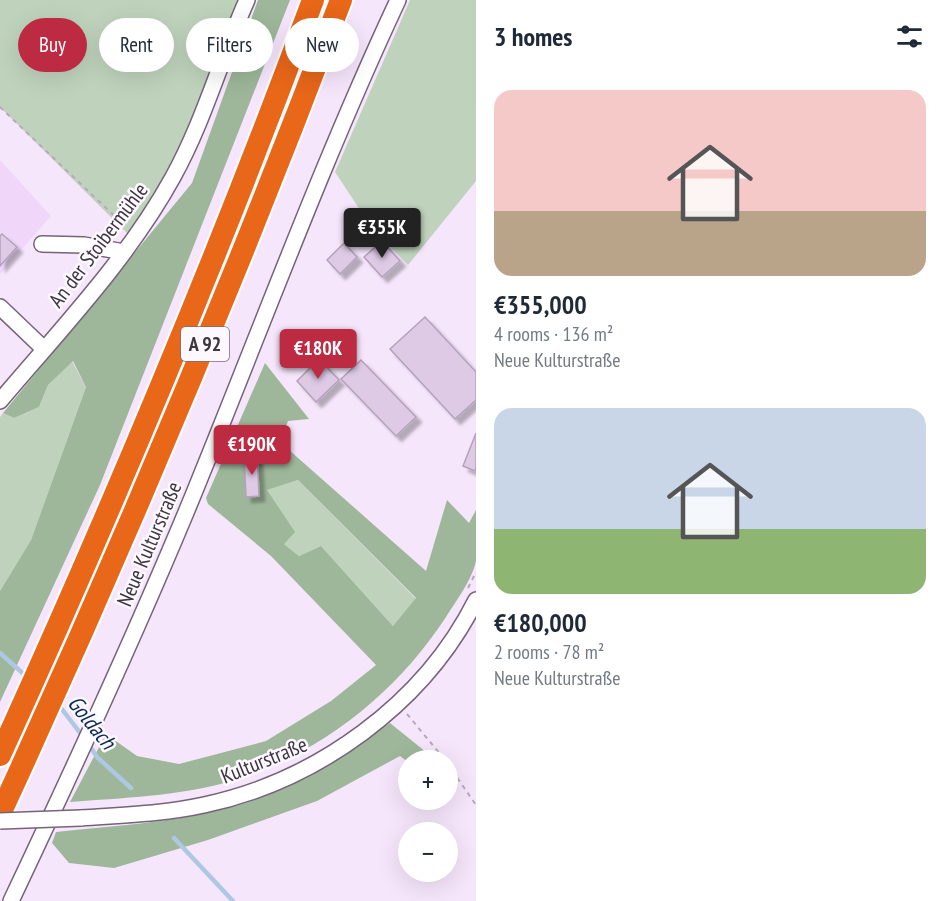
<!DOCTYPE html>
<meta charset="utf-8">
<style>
:root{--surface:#fff;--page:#f6f6f7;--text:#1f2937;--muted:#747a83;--accent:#bc2b42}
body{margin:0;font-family:"PT Sans Narrow",sans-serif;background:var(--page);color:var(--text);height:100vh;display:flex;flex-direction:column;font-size:22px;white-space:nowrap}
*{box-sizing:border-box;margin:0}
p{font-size:20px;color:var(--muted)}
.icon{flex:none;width:33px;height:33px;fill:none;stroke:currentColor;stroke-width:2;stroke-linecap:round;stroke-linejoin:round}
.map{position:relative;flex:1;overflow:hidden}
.details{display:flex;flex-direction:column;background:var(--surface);width:468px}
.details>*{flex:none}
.top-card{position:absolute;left:18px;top:18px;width:368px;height:54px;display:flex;gap:12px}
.controls{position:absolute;left:398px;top:750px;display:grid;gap:12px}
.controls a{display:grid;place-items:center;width:60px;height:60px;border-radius:50%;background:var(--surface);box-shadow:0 6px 24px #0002;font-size:30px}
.price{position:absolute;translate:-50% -51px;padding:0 14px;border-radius:6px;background:var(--accent);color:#fff;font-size:20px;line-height:39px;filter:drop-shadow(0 2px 3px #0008)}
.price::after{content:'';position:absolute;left:50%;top:36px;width:18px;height:14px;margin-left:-9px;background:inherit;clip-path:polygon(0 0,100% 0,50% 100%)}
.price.selected{background:#222;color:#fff}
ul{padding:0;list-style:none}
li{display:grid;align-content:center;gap:12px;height:318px;padding:0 18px}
li span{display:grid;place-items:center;height:186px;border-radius:18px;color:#555}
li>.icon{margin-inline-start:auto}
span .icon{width:108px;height:108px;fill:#fffc;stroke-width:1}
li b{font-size:26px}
h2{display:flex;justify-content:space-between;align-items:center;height:72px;padding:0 18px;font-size:26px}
.tag{padding:0 21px;border-radius:27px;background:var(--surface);box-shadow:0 6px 24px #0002;font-size:21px;line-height:54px}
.tag.selected{background:var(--accent);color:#fff}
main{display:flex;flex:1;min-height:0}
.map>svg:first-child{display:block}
.built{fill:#f0d7f9}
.green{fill:#bfd3bc}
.forest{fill:#9eb79a;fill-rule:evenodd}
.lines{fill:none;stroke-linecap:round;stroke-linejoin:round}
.stream{stroke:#aec7e4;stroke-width:4.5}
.building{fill:#decae5;stroke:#b4a1bb;stroke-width:1.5;filter:url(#shadow)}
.minor-casing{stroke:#75637a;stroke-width:18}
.highway-casing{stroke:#fff;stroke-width:26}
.path{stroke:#b7a9bc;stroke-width:2;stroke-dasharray:4.5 4.5;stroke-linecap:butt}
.minor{stroke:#fff;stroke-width:15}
.highway{stroke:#e86719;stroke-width:22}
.minor-bridge-casing{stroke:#75637a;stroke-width:18;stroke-linecap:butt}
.minor-bridge{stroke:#fff;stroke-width:15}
.labels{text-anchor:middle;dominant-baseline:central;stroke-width:5;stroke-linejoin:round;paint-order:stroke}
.shield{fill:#fcf8fe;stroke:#766f78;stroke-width:1.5}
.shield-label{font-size:20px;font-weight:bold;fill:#3c343f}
.street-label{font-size:21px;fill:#3c343f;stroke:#fcf8fe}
.water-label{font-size:22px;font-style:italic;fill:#05294f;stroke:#fcf8fe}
</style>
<main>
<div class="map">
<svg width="476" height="901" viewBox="0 0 476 901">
<defs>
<filter id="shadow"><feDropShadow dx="5.5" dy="5.5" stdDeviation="1.5" flood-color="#0004"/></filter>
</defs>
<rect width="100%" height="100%" fill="#f6e6fc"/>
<path class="built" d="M 0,160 L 51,216 L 0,274 Z"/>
<g class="green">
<path d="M 0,0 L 238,0 L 175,164 L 130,236 L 0,107 Z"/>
<path d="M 410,0 L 476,0 L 476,181 L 408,265 L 370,225 L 335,172 Z"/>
<path d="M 72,361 L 86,387 L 31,540 L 0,591 L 0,417 L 3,413 L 14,418 L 39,407 L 48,385 Z"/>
<path d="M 298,480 L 416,599 L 393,626 L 321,546 L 299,556 L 284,544 L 266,490 Z"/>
</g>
<g class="forest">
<path d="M 258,0 L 290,0 L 100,485 L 0,702 L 0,591 L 31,540 L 86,387 L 73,361 L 48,385 L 39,407 L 14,418 L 3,413 L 192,183 Z"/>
<path d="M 265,363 L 309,419 L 288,421 L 280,442 L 426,571 L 447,500 L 469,523 L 476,510 C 476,526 476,545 476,561 C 472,580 456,601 446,617 C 395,695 319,755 228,782 C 178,796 122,798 70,802 L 106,734 L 137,756 L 179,764 L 266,741 L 331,701 L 376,665 L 271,556 L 208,504 L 206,498 ZM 298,480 L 416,598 L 393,626 L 321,546 L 299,556 L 284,544 L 295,532 L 267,490 Z"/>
<path d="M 390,723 L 426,752 L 431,760 L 408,762 L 400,756 L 317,801 L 208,840 L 114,868 L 69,863 L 52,843 L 56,832 C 112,826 169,823 224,809 C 286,794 340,760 390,723 Z"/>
</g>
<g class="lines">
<g class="stream">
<path d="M 0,653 L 27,677"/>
<path d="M 58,704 L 84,738"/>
<path d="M 89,745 L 97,757 L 131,788"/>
<path d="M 174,838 L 233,901"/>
</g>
</g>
<g class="building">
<path d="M 2,234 L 17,247 L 0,266 L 0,236 Z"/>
<path d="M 382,241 L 400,261 L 382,277 L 364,257 Z"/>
<path d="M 344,243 L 357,257 L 340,274 L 327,260 Z"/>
<path d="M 425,317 L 476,372 L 476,400 L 455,419 L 390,349 Z"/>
<path d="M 319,359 L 339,380 L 316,402 L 297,381 Z"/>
<path d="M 361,360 L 416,417 L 396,436 L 341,379 Z"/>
<path d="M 476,433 L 476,467 L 475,471 L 463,466 Z"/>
<path d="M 257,454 L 259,496 L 246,497 L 244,455 Z"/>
</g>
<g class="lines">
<defs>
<g id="minor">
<path d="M 42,244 L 84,245 L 124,252"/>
<path d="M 0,307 L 44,349"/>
<path d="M 0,401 C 60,330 128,259 173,177 C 204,121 221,58 247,0"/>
<path d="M 81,818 C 122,815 163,814 204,805 C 317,781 424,704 476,600"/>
<path d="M 11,901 C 72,772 132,642 187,510 C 257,340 320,167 398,0"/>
</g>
<g id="highway">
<path d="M 0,755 C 113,507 218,256 313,0"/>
<path d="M 0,814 C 123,547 237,275 341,0"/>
</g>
</defs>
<use href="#minor" class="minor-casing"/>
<use href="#highway" class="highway-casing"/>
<g class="path">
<path d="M 0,107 L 125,226"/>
<path d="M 468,588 L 476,572"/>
<path d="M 407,714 L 445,760"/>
<path d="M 447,763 L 476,805"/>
</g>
<use href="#minor" class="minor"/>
<use href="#highway" class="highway"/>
<defs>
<path id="minor-bridge" d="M 0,821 L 81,818"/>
</defs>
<use href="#minor-bridge" class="minor-bridge-casing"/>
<use href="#minor-bridge" class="minor-bridge"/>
</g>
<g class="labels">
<rect class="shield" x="181" y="327" width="48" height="34" rx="4.5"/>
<g class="shield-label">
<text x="205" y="344">A 92</text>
</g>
<g class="street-label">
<text transform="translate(98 245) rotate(-53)">An der Stoibermühle</text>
<text transform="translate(149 544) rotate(-67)">Neue Kulturstraße</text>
<text transform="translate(264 760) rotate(-22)">Kulturstraße</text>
</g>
<g class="water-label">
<text transform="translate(92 722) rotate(51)">Goldach</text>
</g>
</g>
</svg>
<div class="controls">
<a>+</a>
<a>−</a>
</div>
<b class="price selected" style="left:382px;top:259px">€355K</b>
<b class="price" style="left:318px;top:380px">€180K</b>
<b class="price" style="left:252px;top:476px">€190K</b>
<div class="top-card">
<a class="tag selected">Buy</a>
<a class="tag">Rent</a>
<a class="tag">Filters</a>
<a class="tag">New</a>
</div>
</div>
<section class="details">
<h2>3 homes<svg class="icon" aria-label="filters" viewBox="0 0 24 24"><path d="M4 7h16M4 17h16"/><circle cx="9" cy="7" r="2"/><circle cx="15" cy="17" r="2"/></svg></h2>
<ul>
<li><span style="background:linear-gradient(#f6c9c9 65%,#b9a48a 0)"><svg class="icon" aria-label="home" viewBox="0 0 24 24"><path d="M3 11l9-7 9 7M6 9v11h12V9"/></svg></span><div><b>€355,000</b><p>4 rooms · 136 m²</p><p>Neue Kulturstraße</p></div></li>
<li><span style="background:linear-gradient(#c9d6e8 65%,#8fb573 0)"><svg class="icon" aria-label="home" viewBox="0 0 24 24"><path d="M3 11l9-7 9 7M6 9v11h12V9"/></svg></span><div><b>€180,000</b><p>2 rooms · 78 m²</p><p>Neue Kulturstraße</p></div></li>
</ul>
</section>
</main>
